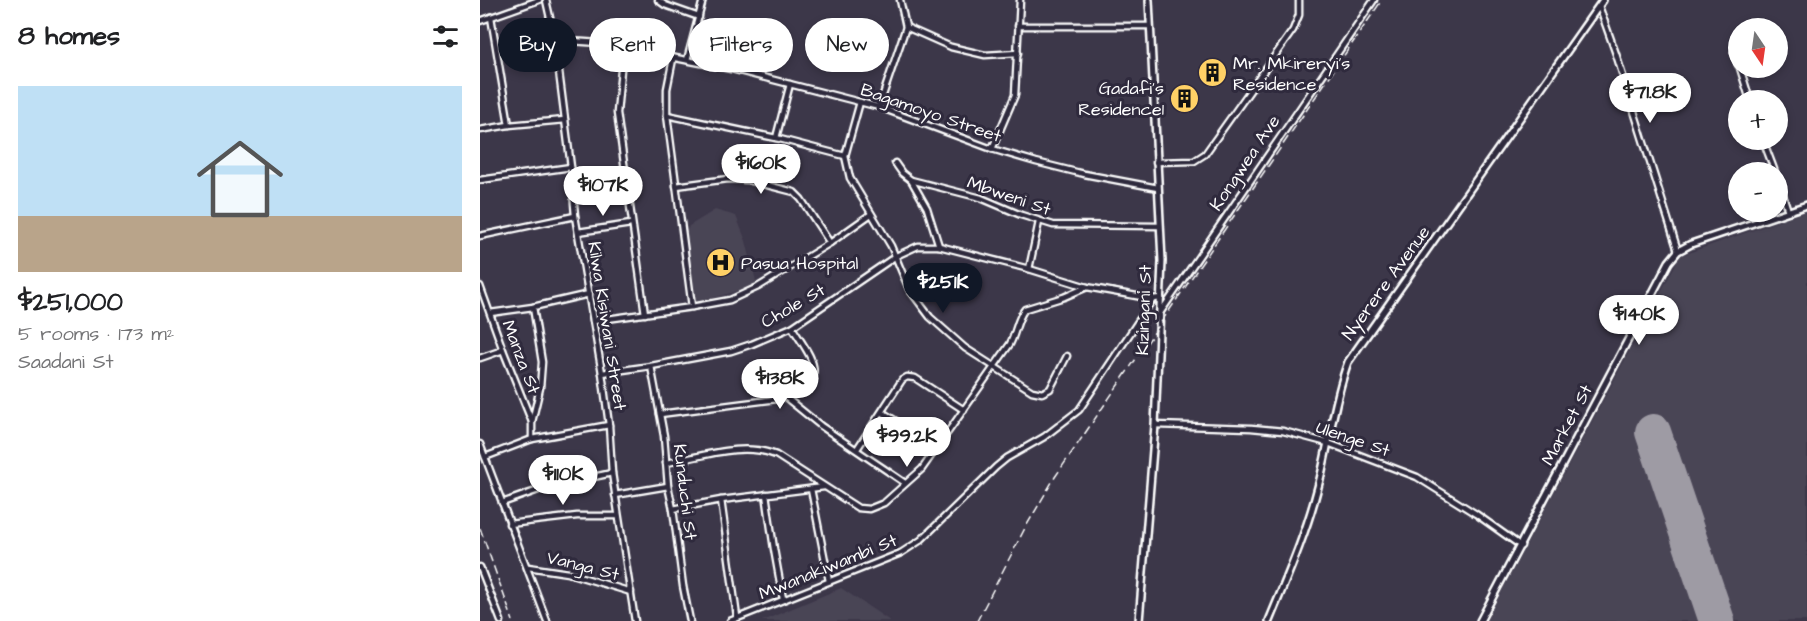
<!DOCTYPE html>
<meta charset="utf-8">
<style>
:root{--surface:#fff;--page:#f6f6f6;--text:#202124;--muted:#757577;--accent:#111827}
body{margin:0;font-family:"Architects Daughter",sans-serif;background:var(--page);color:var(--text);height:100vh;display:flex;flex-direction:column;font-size:22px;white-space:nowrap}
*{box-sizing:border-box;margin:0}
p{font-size:20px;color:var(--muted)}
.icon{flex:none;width:33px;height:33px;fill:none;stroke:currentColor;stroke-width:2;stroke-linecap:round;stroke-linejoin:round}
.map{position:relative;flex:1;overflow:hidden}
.drawer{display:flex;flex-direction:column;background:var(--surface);width:480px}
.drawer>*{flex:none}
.banner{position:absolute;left:18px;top:18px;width:570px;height:54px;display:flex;gap:12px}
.needle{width:39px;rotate:167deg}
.fabs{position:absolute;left:1248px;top:18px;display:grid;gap:12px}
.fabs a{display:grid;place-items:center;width:60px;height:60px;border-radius:50%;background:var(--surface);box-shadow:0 3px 9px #0003;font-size:30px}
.price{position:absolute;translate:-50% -51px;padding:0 14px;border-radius:21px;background:#fff;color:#222;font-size:20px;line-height:39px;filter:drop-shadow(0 2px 3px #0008)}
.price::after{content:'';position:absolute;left:50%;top:36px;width:18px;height:14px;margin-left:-9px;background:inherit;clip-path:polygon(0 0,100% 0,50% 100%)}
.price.active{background:var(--accent);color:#fff}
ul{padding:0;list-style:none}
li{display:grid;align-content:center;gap:12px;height:318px;padding:0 18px}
li span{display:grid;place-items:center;height:186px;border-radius:0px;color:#555}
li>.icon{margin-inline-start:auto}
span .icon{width:108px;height:108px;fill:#fffc;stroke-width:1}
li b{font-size:26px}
h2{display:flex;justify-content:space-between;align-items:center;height:72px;padding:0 18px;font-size:26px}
.pill{padding:0 21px;border-radius:27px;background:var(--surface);box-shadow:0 3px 9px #0003;font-size:21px;line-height:54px}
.pill.active{background:var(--accent);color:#fff}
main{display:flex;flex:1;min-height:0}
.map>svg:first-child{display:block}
.built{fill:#494455}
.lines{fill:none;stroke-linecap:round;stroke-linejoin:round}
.runway{stroke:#9e9ba4;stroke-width:36}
.minor-casing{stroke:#fff;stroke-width:9}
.tertiary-casing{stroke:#fff;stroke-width:10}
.minor{stroke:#2f2a3d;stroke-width:4.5}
.tertiary{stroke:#2f2a3d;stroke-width:5}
.rail{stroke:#fff;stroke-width:1.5;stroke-dasharray:9 4.5;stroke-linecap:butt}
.labels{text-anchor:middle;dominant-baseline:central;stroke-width:6;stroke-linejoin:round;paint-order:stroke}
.poi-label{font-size:18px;fill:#fff;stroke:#2f2a3d;text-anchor:start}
.street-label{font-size:18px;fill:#fff;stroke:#2f2a3d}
</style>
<main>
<section class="drawer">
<h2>8 homes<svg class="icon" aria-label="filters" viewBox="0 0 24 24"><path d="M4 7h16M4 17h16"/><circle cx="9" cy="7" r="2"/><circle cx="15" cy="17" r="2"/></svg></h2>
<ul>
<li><span style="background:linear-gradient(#bfe0f5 70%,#b9a48a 0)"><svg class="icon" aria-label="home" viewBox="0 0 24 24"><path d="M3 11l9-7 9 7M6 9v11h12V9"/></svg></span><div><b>$251,000</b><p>5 rooms · 173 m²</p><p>Saadani St</p></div></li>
</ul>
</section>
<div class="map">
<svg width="1327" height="621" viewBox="0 0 1327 621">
<rect width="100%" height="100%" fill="#3c3749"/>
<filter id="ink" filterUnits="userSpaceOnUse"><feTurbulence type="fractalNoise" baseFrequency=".0167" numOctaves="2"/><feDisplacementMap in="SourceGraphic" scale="12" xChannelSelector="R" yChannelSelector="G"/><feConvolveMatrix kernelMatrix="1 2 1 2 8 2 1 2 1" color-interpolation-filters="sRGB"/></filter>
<g filter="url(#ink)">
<g class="built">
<path d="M 235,210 L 256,216 L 266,241 L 277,285 L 214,304 L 205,236 L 209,226 Z"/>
<path d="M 1327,211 L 1327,621 L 1006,621 L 1200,256 Z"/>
<path d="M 361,588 L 410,621 L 282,621 Z"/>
</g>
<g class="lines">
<path class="runway" d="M 1173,432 L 1237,621"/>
<defs>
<g id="minor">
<path d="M 66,0 L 75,40 L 91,167 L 95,216 L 122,373 L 129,425 L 132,473 L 155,621"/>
<path d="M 178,0 L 185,5 L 219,17"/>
<path d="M 1119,6 L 1136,54 L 1198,251"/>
<path d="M 11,17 L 29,125"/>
<path d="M 0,21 L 59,0"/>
<path d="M 538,26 L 670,26"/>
<path d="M 426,27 L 471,47 L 505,55 L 538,53"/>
<path d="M 75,40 L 120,43 L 251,69 L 399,107 L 512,149 L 556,162 L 604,174 L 678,188"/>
<path d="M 143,48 L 137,113 L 165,314"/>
<path d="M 1254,52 L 1258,65"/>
<path d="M 193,59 L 187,89 L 187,115 L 212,307"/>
<path d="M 207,60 L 223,0"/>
<path d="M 1260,68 L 1270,100"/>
<path d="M 380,102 L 365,156 L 370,178 L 411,246 L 429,289 L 450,317 L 485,348 L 552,391 L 562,393 L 570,389 L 587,356"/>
<path d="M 399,107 L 426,27 L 420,0"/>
<path d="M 187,115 L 296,138 L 365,156"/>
<path d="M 0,130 L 29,125 L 85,120"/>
<path d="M 296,138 L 310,84"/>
<path d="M 1283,140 L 1295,172"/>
<path d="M 512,149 L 535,95 L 540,0"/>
<path d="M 676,162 L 714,161 L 725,154 L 813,30 L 819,15 L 819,0"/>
<path d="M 415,163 L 422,173 L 431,180 L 501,198 L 541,215 L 573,225 L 680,226"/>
<path d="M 0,180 L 91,167"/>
<path d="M 431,180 L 447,208 L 459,246"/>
<path d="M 1298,180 L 1308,211"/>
<path d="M 196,186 L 248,179 L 267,180 L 314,192 L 321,199 L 350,243"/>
<path d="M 98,232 L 151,224"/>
<path d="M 0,236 L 95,216"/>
<path d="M 549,269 L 559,222"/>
<path d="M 0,286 L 23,350 L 52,422 L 52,439"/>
<path d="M 10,313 L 53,307 L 109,294"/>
<path d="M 680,313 L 894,0"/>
<path d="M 113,321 L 212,307 L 250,300 L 278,287 L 350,243 L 391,214"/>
<path d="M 0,358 L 23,350"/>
<path d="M 171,366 L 184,436 L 188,486 L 193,509 L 203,586 L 210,621"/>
<path d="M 122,373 L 171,366 L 251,351 L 272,344 L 312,327 L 416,256 L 438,246 L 459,246 L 549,269 L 607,287 L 673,299 L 681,298"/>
<path d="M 304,396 L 341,426 L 425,483"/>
<path d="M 402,412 L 458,448"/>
<path d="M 180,414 L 297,399 L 304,396 L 333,374 C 337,361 319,339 312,327"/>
<path d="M 52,422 L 60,388 L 62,362 L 53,307"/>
<path d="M 675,425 L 771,428 L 803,431 L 848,443 L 937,477 L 996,514 L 1041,546"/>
<path d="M 0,444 L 67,621"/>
<path d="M 377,449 L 422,380 L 427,377 L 435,378 L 484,410"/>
<path d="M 5,457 L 52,439 L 129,425"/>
<path d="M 186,463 C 220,457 263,441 296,455 L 378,508 L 389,509 L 404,503 L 442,469 L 530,344 C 536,333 537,318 545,309 L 584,297 L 607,287"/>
<path d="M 331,489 L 349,581"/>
<path d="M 286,494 L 294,549 L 303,599"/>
<path d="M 135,495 L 188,486"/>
<path d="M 241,500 L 257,617"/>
<path d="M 22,503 L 67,487 L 132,473"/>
<path d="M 193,509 L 241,500 L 344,487"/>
<path d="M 29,524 L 97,516 L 138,516"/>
<path d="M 0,567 L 21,621"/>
<path d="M 48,567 L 88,573 L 151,592"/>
<path d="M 250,621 L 421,553 L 441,540 L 516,467 L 527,458 L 564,437 L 599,410 L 673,299"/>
</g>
<g id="tertiary">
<path d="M 659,621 L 675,425 L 682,261 L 669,0"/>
<path d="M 789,621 C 807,577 826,534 838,487 C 849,446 853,403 868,362 L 1123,0"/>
<path d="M 1000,621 L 1189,262 L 1198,251 L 1211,244 L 1327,205"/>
</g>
</defs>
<use href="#minor" class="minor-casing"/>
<use href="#tertiary" class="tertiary-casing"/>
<use href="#minor" class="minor"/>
<use href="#tertiary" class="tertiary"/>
<g class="rail">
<path d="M 0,528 L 33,621"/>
<path d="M 497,621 L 544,530 L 575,477 L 902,0"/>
</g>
</g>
</g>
<defs>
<symbol id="building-disc" viewBox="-11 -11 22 22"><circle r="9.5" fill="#ffd166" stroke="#2f2a3d"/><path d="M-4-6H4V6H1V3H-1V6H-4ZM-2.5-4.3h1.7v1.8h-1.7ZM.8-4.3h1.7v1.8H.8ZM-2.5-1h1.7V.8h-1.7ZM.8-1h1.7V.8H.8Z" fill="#111"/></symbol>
<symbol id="hospital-disc" viewBox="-11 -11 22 22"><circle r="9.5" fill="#ffd166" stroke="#2f2a3d"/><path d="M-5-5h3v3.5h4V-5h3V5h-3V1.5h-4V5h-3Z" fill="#111"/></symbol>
</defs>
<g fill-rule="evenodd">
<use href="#building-disc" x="716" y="56" width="33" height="33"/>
<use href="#building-disc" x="688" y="82" width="33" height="33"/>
<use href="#hospital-disc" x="224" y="246" width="33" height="33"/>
</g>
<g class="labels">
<g class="poi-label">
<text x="753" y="63">Mr. Mkireryi's<tspan x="753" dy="21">Residence</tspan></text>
<text x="684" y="88" text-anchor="end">Gadafi's<tspan x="684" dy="21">Residence1</tspan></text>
<text x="261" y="263">Pasua Hospital</text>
</g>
<g class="street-label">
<text transform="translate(451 113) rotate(19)">Bagamoyo Street</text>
<text transform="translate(765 163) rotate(-56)">Kongwea Ave</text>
<text transform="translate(529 196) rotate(19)">Mbweni St</text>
<text transform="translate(906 283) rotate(-54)">Nyerere Avenue</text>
<text transform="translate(313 306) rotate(-30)">Chole St</text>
<text transform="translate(664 310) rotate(-88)">Kizingani St</text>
<text transform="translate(127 326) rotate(81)">Kilwa Kisiwani Street</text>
<text transform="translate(41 357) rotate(69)">Manza St</text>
<text transform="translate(1087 425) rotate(-62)">Market St</text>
<text transform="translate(873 439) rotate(19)">Ulenge St</text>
<text transform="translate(205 492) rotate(83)">Kunduchi St</text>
<text transform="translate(103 566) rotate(14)">Vanga St</text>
<text transform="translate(348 567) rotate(-22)">Mwanakiwambi St</text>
</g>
</g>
</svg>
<div class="fabs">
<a><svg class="needle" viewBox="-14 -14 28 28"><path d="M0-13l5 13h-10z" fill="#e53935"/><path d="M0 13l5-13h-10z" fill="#757577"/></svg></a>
<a>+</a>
<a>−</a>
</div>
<b class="price" style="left:1170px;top:124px">$71.8K</b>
<b class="price" style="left:281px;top:195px">$160K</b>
<b class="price" style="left:123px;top:217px">$107K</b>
<b class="price active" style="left:463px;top:314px">$251K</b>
<b class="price" style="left:1159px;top:346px">$140K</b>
<b class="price" style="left:300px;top:410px">$138K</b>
<b class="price" style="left:427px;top:468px">$99.2K</b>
<b class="price" style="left:83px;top:506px">$110K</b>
<div class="banner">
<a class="pill active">Buy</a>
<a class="pill">Rent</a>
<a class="pill">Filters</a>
<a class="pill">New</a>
</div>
</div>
</main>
